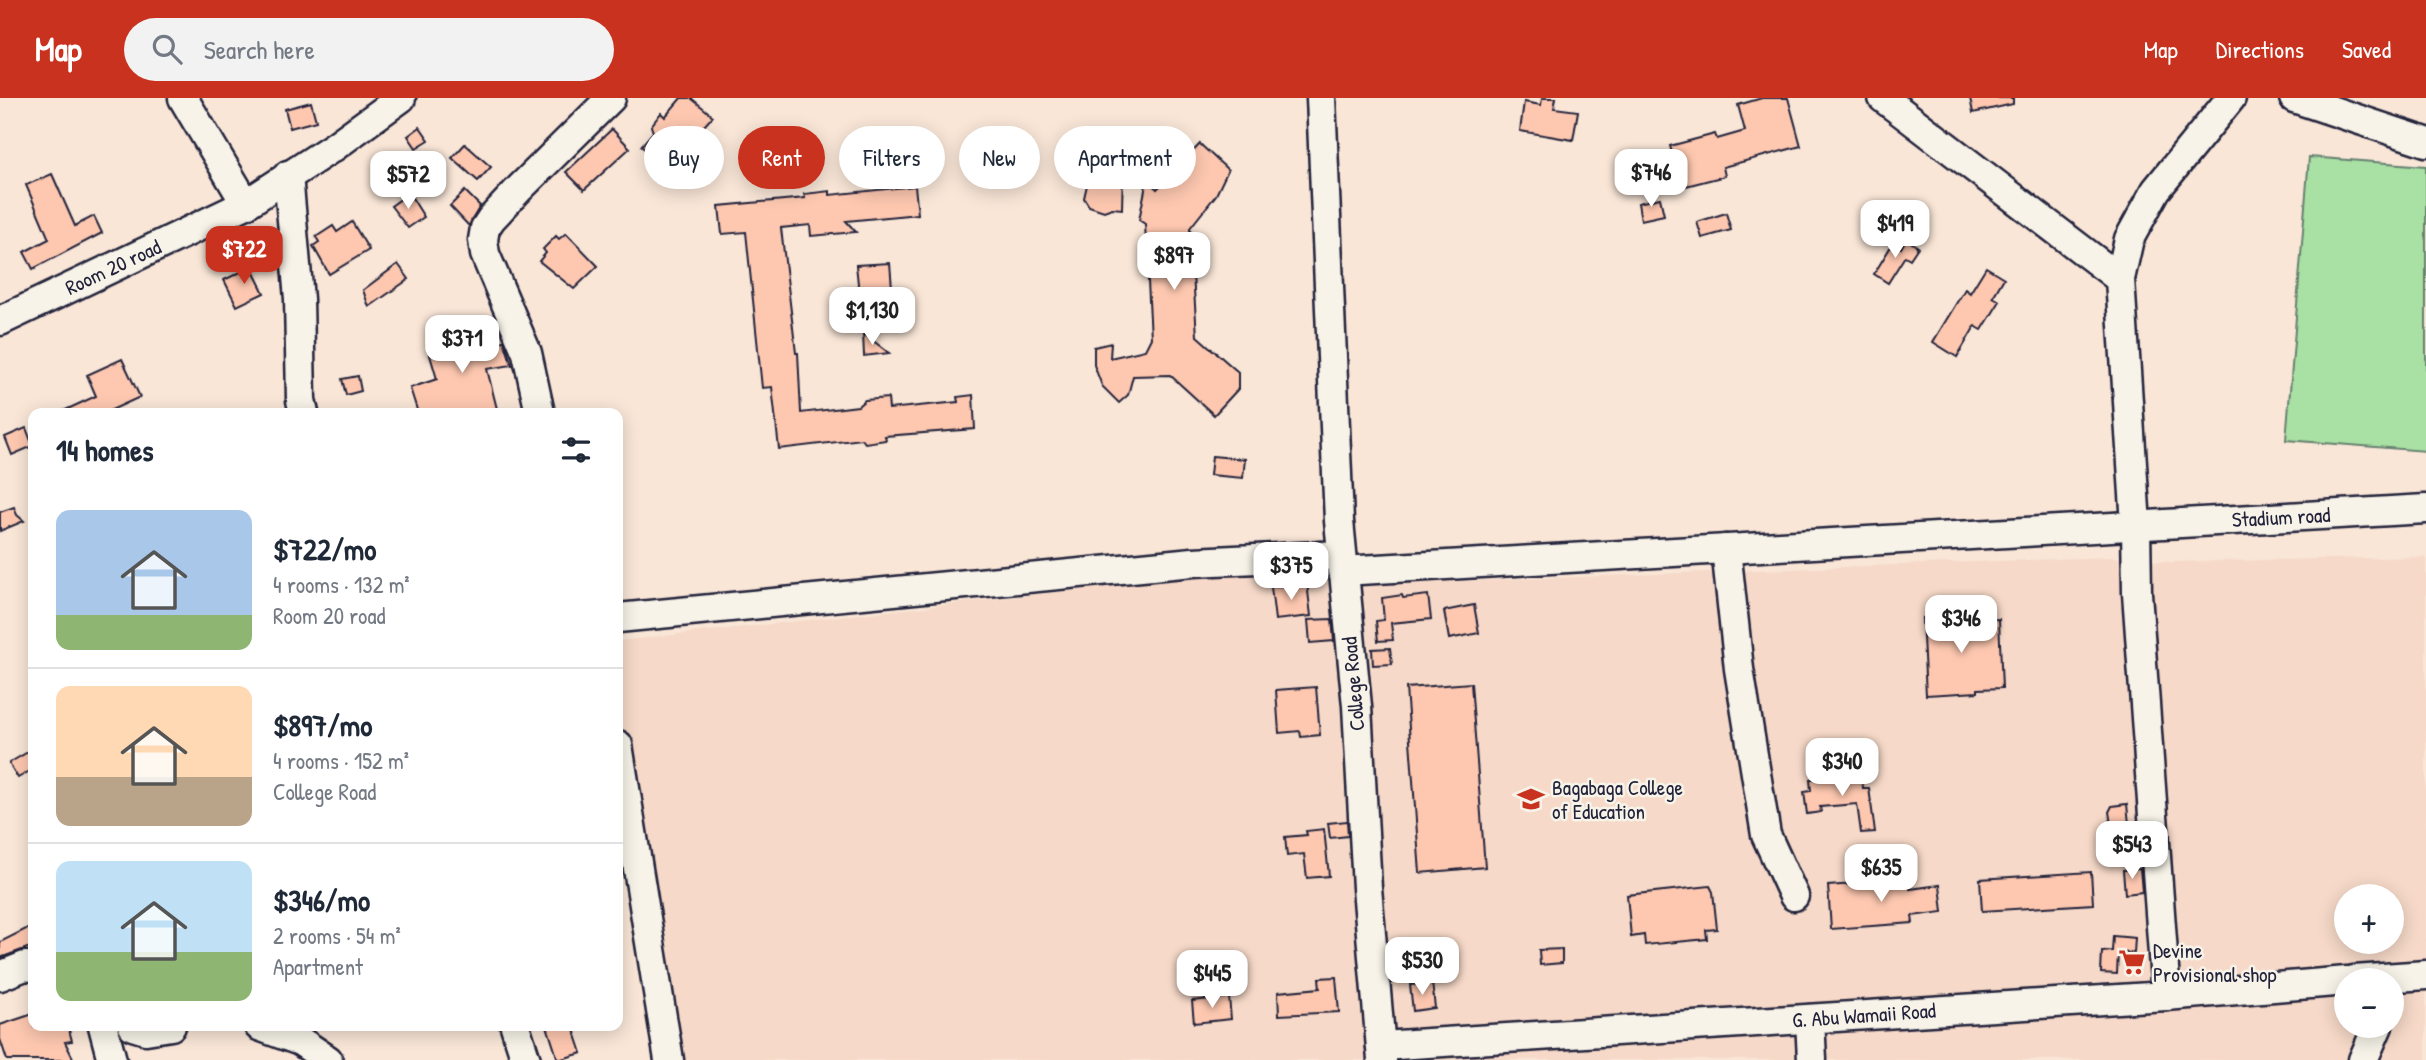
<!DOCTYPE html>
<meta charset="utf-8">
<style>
:root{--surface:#fff;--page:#f2f2f3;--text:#1f2937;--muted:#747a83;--line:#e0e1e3;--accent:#c8321e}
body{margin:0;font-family:"Patrick Hand",sans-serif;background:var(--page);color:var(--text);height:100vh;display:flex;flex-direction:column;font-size:26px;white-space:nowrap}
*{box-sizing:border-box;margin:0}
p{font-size:23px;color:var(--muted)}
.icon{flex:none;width:38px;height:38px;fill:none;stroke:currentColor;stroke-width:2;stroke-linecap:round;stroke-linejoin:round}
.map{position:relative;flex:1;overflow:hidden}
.drawer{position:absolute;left:28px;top:310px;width:595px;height:623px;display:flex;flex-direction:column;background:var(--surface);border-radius:14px;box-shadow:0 4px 18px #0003}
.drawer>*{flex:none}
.top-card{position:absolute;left:644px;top:28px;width:665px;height:63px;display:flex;gap:14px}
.buttons{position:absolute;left:2334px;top:786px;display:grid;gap:14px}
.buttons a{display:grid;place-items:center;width:70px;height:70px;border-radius:50%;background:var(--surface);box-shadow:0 4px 18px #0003;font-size:35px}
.price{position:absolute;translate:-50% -60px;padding:0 16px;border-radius:14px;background:#fff;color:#222;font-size:23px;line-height:46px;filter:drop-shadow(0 2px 4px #0008)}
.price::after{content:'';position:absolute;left:50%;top:42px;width:21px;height:16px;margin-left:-10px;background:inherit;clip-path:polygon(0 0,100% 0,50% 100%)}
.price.active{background:var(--accent);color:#fff}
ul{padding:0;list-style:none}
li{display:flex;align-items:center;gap:21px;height:175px;padding:0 28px}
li+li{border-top:2px solid var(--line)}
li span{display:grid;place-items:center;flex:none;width:196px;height:140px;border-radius:14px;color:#555}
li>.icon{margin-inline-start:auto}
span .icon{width:84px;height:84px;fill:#fffc;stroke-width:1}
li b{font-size:30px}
h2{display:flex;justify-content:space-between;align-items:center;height:84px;padding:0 28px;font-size:30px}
.tag{padding:0 24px;border-radius:32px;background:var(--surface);box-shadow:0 4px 18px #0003;font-size:24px;line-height:63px}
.tag.active{background:var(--accent);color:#fff}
header{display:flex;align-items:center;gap:42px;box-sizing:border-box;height:98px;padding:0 35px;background:var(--accent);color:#fff}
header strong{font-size:33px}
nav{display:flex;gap:38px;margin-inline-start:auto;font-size:24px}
.search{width:490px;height:63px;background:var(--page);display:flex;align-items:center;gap:18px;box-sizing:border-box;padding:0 24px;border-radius:38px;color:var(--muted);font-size:26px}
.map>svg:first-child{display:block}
.built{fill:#f6d9c8;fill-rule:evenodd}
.green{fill:#a9e0a4;stroke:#668170;stroke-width:2}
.building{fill:#fec8b0;stroke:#22223b;stroke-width:2}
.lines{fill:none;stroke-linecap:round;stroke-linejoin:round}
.minor-casing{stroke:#22223b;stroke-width:33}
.minor{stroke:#f7f3e8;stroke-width:28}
.labels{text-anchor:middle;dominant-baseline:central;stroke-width:5;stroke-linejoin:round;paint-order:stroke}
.street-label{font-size:21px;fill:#22223b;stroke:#f7f3e8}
.poi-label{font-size:21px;fill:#22223b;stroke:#f7f3e8;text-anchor:start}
</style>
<header>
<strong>Map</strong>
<div class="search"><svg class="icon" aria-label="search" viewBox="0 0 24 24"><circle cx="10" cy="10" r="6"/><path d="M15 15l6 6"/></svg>Search here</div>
<nav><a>Map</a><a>Directions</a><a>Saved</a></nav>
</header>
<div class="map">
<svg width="2426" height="962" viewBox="0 0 2426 962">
<rect width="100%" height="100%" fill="#f9e6d7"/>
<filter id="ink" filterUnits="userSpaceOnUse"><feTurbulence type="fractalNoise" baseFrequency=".0143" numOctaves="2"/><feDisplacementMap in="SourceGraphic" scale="14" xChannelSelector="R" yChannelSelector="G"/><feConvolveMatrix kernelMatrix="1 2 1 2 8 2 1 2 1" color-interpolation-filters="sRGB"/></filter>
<g filter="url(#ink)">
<path class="built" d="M 2108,459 L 2171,464 L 2426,459 L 2426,962 L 685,962 L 618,604 L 618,543 L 1294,468 L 1334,488 ZM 2347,798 L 2392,798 L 2392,844 L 2347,844 ZM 2347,882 L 2392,882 L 2392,928 L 2347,928 Z"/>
<path class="green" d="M 2309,59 L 2426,68 L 2426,353 L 2286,342 Z"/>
<g class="building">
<path d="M 681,0 L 691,0 L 713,18 L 696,37 L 691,33 L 663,66 L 641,48 L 653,34 L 651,28 L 661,15 L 665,19 Z"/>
<path d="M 1542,0 L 1556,0 L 1554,10 L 1578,13 L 1573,42 L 1520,33 L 1524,4 L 1541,7 Z"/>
<path d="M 1762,0 L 1788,0 L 1801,48 L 1723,69 L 1725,78 L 1682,89 L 1670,48 L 1715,36 L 1717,41 L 1745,33 L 1738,7 Z"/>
<path d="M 1970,0 L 2013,0 L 2013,6 L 1973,15 Z"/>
<path d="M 311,4 L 316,23 L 290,30 L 285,11 Z"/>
<path d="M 420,29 L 429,42 L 416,50 L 408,38 Z"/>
<path d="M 612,31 L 630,50 L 584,92 L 566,74 Z"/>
<path d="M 465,46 L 491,69 L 478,83 L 452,60 Z"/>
<path d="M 1200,46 L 1228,72 L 1216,97 L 1190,130 L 1197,238 L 1238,274 L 1238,291 L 1214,317 L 1170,277 L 1133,278 L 1128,297 L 1119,305 L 1102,288 L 1094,267 L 1094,249 L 1111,245 L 1110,260 L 1145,252 L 1151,240 L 1145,126 L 1139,122 L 1147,82 L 1157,91 Z"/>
<path d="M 1097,61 L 1123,72 L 1122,111 L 1112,110 L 1104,113 L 1089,108 L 1084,100 L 1091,69 Z"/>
<path d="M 52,76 L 75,128 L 94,118 L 102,135 L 33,171 L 24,154 L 49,141 L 26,87 Z"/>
<path d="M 915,88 L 918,116 L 846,123 L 856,134 L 811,138 L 810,127 L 781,130 L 796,255 L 798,255 L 801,315 L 858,308 L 865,302 L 888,300 L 889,311 L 958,304 L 957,299 L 973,297 L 975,331 L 885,338 L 886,342 L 865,345 L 862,341 L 779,351 L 772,289 L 762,290 L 746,134 L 722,136 L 719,108 L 805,100 L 804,96 L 830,93 L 830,97 Z"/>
<path d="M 465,93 L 480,108 L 469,128 L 450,108 Z"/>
<path d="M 409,95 L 424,119 L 408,130 L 391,108 Z"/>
<path d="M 1660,100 L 1664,117 L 1641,122 L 1638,105 Z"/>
<path d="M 1726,115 L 1731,132 L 1702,140 L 1697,124 Z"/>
<path d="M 352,124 L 369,152 L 329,176 L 313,148 L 319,144 L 316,139 L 333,128 L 337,134 Z"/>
<path d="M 566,135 L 598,168 L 574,191 L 539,163 L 546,155 L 543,151 L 556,138 L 559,141 Z"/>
<path d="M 1906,141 L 1918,149 L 1910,161 L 1905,158 L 1888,185 L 1874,176 L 1893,145 L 1901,150 Z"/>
<path d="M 890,165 L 893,202 L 875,204 L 876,212 L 861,214 L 856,167 Z"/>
<path d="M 398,166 L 409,181 L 369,209 L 363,192 Z"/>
<path d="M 251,169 L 264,195 L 237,208 L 224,182 Z"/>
<path d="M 1986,169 L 2004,180 L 1993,199 L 2000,203 L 1982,232 L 1975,228 L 1957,259 L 1933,244 L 1965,191 L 1970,195 Z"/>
<path d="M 496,233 L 498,244 L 504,243 L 512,267 L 487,271 L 498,315 L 418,315 L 410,290 L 437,281 L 427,247 L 463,237 L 464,238 Z"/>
<path d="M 863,235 L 889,255 L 864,258 Z"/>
<path d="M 122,261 L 140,299 L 105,315 L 59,315 L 96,298 L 87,277 Z"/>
<path d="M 358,278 L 361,293 L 346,297 L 342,281 Z"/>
<path d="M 26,330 L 33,348 L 12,357 L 5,339 Z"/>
<path d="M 1212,358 L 1245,361 L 1243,380 L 1210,377 Z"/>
<path d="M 14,409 L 17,417 L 24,423 L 0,433 L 0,414 Z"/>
<path d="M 1307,485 L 1311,518 L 1275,522 L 1271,489 Z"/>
<path d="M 1402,497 L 1403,500 L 1428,497 L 1431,521 L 1391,525 L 1393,542 L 1378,543 L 1376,523 L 1384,522 L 1382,500 Z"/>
<path d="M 1474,507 L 1479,535 L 1449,541 L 1444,513 Z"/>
<path d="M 1981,517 L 1981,522 L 1999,521 L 2002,590 L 1978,591 L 1978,594 L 1926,597 L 1922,520 Z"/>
<path d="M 1332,521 L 1334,543 L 1310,545 L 1308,522 Z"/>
<path d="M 1390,550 L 1392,566 L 1373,567 L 1372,551 Z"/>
<path d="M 1471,585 L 1485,769 L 1420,775 L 1406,590 Z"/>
<path d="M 1316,589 L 1320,637 L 1301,639 L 1300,633 L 1279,635 L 1276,592 Z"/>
<path d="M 33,651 L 33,671 L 18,680 L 9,665 Z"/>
<path d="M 1862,677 L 1863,690 L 1869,690 L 1875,734 L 1861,735 L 1857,706 L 1820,709 L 1821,714 L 1807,716 L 1804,694 L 1811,693 L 1810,681 Z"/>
<path d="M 2127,706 L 2129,726 L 2134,725 L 2136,742 L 2114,744 L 2109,714 L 2112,708 Z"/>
<path d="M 1347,723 L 1348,738 L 1330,740 L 1328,725 Z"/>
<path d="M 1324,731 L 1329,778 L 1307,780 L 1304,756 L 1287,758 L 1285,739 L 1307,737 L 1306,733 Z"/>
<path d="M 2140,771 L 2142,794 L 2125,796 L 2123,772 Z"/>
<path d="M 2091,774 L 2093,806 L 1982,813 L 1980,781 Z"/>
<path d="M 1909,782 L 1910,791 L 1940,787 L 1943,814 L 1912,818 L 1913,825 L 1831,831 L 1828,788 Z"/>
<path d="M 1710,788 L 1713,794 L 1717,831 L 1706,832 L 1707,841 L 1645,847 L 1644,837 L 1631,839 L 1627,797 Z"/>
<path d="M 28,830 L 33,840 L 33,848 L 0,860 L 0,844 Z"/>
<path d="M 2113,838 L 2135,840 L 2134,855 L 2118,854 L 2117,876 L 2101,875 L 2102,854 L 2112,853 Z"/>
<path d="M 1562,851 L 1562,865 L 1540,867 L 1539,852 Z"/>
<path d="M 1336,879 L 1339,914 L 1279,917 L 1278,894 L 1320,890 L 1319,880 Z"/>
<path d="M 1432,885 L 1435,910 L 1413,913 L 1410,887 Z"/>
<path d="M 1229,899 L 1231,921 L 1194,925 L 1192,903 Z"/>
<path d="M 33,916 L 33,928 L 68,928 L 72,943 L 65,944 L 74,962 L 7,962 L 0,941 L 0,927 Z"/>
<path d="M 547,928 L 573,928 L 582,955 L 558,962 Z"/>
</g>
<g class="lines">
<defs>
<g id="minor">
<path d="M 183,0 L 246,106"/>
<path d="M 1321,0 L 1339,423 L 1357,608 L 1367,790 L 1382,962"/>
<path d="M 1883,0 L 2120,181"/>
<path d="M 2294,0 L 2426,44"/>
<path d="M 288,77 L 299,201 L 301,302 L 304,315"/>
<path d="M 0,223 L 246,106 L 335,48 L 401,0"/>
<path d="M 540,315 L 527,255 L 485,156 L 483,142 L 485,130 L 491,121 L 520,90 L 611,0"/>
<path d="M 1726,451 L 1739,571 L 1766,737 L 1794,798"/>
<path d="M 1342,473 L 2426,411"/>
<path d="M 618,520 L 1193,464 L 1341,457"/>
<path d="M 618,647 L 669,962"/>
<path d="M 0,878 L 25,868 L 33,869"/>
<path d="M 2354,882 L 2426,877"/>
<path d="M 2166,898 L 2137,495 L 2136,427 L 2120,181 L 2129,141 L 2156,92 L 2231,0"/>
<path d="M 1810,921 L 1812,962"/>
<path d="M 103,928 L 112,962"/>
<path d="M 133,928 L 146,932 L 171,928"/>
<path d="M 259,928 L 300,943 L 328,962"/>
<path d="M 515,928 L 526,962"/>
<path d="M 1381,948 L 2166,898 L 2347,883"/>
<path d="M 2363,962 L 2378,928"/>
</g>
</defs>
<use href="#minor" class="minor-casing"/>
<use href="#minor" class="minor"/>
</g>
</g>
<defs>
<symbol id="university-bare" viewBox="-9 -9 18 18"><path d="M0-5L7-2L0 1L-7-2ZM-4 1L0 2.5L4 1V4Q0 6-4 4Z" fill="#c8321e" stroke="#f7f3e8" stroke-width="2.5" paint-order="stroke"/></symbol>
<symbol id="supermarket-bare" viewBox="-9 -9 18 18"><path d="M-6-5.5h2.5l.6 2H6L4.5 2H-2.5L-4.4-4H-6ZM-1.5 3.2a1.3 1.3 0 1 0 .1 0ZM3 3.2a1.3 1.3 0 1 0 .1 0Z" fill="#c8321e" stroke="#f7f3e8" stroke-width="2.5" paint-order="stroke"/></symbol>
</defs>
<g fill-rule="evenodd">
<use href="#university-bare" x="1512" y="682" width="38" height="38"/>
<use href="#supermarket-bare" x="2113" y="845" width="38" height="38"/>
</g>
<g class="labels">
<g class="street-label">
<text transform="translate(113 169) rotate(-25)">Room 20 road</text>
<text transform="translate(2281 419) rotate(-3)">Stadium road</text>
<text transform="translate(1353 586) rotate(-95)">College Road</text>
<text transform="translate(1864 917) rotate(-4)">G. Abu Wamaii Road</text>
</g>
<g class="poi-label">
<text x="1552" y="689">Bagabaga College<tspan x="1552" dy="24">of Education</tspan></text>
<text x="2153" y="852">Devine<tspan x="2153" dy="24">Provisional shop</tspan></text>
</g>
</g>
</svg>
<div class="buttons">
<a>+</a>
<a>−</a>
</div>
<b class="price" style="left:1651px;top:111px">$746</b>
<b class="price" style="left:408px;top:113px">$572</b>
<b class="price" style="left:1895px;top:162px">$419</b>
<b class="price active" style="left:244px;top:188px">$722</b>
<b class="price" style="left:1174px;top:194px">$897</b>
<b class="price" style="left:872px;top:249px">$1,130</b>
<b class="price" style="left:462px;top:277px">$371</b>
<b class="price" style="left:1291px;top:504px">$375</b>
<b class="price" style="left:1961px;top:557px">$346</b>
<b class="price" style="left:1842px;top:700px">$340</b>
<b class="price" style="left:2132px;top:783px">$543</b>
<b class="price" style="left:1881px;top:806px">$635</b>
<b class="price" style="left:1422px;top:899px">$530</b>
<b class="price" style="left:1212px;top:912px">$445</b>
<div class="top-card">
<a class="tag">Buy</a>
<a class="tag active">Rent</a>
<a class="tag">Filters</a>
<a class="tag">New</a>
<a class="tag">Apartment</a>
</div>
<section class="drawer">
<h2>14 homes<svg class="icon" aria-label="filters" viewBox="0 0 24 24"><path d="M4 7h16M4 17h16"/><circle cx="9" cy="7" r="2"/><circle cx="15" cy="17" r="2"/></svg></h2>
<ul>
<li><span style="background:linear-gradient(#a9c7e8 75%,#8fb573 0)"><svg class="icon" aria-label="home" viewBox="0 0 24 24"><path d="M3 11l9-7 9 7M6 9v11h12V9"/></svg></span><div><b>$722/mo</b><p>4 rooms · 132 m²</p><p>Room 20 road</p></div></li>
<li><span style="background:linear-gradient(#ffd9b3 65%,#b9a48a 0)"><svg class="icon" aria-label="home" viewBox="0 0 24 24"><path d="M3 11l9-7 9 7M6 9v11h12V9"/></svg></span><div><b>$897/mo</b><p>4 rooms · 152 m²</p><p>College Road</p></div></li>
<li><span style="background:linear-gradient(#bfe0f5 65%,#8fb573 0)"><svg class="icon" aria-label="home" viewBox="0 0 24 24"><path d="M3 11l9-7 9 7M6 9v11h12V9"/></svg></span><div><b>$346/mo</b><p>2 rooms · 54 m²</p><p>Apartment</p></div></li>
</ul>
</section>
</div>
